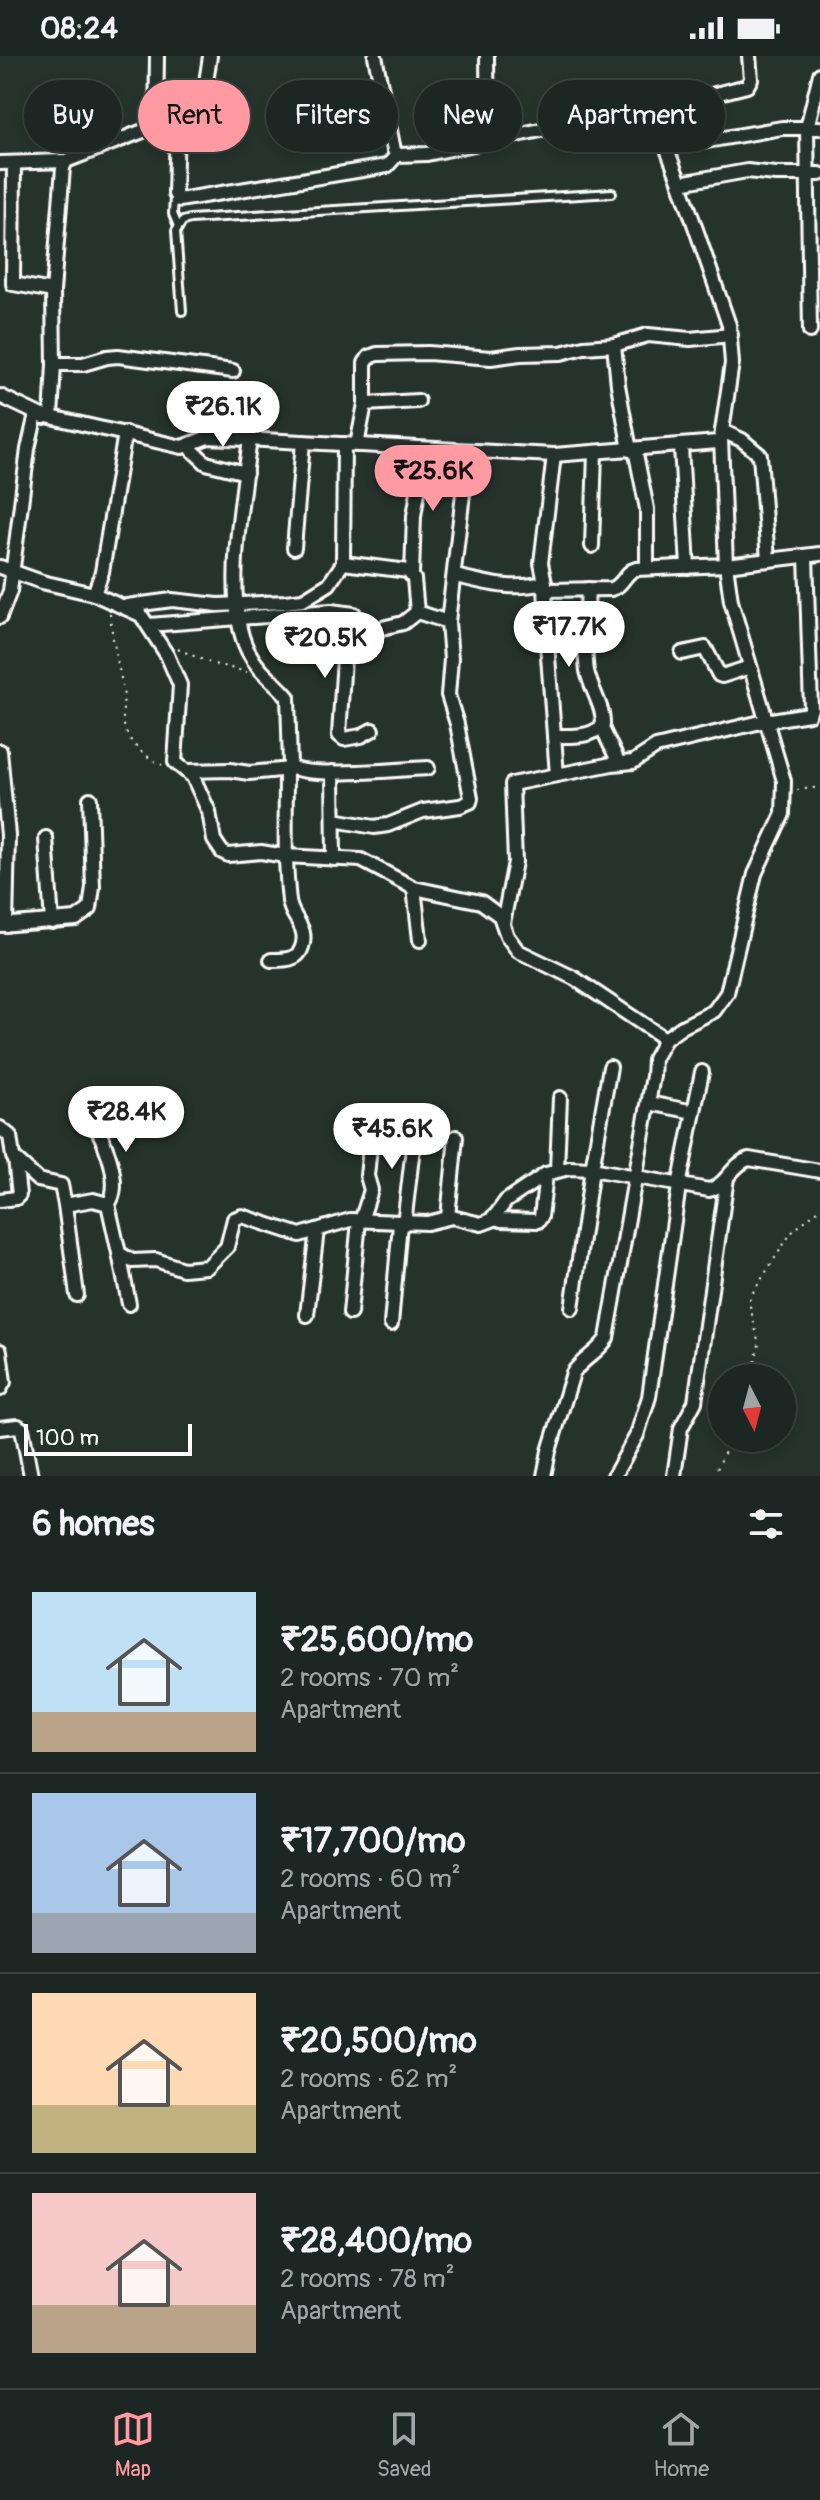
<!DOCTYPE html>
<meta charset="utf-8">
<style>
:root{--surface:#1c2622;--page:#29322f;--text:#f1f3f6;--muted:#a0a5a5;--line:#3a4340;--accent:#ff9aa2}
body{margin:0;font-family:Pangolin,sans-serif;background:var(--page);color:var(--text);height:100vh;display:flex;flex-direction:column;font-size:30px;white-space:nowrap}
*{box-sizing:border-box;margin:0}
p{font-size:26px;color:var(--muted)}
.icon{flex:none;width:44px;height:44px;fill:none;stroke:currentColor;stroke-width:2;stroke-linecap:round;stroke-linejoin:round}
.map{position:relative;height:1420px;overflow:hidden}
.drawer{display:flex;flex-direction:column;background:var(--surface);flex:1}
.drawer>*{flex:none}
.banner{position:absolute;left:24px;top:24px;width:772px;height:72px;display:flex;gap:16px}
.needle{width:52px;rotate:174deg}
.fabs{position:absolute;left:708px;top:1308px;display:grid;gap:16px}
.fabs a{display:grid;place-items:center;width:88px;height:88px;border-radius:50%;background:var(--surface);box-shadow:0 4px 12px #0003,0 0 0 2px var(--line);font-size:40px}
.scale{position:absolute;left:24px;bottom:20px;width:168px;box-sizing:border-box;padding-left:8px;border:4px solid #fff;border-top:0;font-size:22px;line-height:28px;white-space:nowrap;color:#fff;-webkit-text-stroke:6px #26332d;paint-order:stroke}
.price{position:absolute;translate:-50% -68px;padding:0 18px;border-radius:28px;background:#fff;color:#222;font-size:26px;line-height:52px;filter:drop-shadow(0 2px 4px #0008)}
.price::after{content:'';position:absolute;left:50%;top:48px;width:24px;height:18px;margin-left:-12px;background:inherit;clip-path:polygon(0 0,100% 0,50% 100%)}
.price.active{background:var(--accent);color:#111}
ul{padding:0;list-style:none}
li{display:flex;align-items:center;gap:24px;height:200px;padding:0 32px}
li+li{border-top:2px solid var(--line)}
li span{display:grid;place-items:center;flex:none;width:224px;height:160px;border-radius:0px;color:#555}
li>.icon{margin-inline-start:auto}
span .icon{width:96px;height:96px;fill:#fffc;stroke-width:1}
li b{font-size:34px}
h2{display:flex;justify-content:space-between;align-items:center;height:96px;padding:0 32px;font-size:34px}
.chip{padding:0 28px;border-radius:36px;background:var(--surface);box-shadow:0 4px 12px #0003,0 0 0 2px var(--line);font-size:28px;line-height:72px}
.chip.active{background:var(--accent);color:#111}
.status{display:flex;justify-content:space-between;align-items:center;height:56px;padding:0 40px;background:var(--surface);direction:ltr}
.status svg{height:22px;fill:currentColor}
.dock{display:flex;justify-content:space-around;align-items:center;height:112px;border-top:2px solid var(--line);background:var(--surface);font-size:22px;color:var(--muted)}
.dock a{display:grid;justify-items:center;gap:4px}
.dock .active{color:var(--accent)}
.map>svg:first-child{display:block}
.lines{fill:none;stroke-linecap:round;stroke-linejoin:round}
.service-casing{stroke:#fff;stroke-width:12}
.minor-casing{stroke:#fff;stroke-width:18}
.path{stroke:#fff;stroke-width:2;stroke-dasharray:2 6;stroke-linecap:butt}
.service{stroke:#26332d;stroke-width:6}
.minor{stroke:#26332d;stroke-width:12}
</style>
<div class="status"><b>08:24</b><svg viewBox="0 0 49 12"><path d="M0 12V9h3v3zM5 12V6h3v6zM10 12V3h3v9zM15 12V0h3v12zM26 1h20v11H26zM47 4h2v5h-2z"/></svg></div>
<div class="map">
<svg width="820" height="1420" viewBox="0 0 820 1420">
<rect width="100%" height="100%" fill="#26332d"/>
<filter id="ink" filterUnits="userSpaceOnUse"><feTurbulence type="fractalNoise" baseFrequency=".0125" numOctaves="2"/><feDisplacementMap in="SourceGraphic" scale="16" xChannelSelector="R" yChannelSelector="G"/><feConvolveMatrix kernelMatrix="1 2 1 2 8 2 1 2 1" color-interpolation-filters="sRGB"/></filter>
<g filter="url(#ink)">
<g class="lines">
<defs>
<g id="service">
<path d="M 174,142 L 173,158 L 178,170"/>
<path d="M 182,255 L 176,175 L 183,165 L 190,163 L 612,137"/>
</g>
<g id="minor">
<path d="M 157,0 L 156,70 L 66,105 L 63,112 L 53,235 L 54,308 L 51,361 L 182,391 L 208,381 L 554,399 L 718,386 L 721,382 L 732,307 L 729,269 L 680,127 L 652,54 L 645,52 L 427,98 L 397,99 L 394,94 L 375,0"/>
<path d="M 487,0 L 488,84"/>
<path d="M 652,54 L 747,30 L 751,23 L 749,0"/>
<path d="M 177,69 L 175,138 L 179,144 L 387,110 L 397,99"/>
<path d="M 156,70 L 177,69 L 201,59 L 210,0"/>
<path d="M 666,92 L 782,72 L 820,72"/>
<path d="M 0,107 L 66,105"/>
<path d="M 14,107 L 13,228 L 53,235"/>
<path d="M 680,127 L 747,115 L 776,118 L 820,118"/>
<path d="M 810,275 L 807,72 L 820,18"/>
<path d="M 614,289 L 618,329 L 630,394"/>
<path d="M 54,308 L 83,308 L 107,301 L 118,300 L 233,315"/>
<path d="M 0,340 L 44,361"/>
<path d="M 365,348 L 418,345"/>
<path d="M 722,375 L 742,384 L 760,399 L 768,504"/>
<path d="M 250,383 C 243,439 222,545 248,595 C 260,618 273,623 288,641 L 290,710 C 305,723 403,713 428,712"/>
<path d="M 357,389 L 365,348 L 365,307 L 369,301 L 377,298 L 428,297 L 491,302 L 520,298 L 561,297 L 584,291 L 614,289 L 648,279 L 690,283 L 731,279"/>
<path d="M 188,390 L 206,407 L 246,417"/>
<path d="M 681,391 L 688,511"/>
<path d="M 635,393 L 647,453 L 647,512"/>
<path d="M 554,399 L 541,507 L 545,527 L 547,587 L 557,719"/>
<path d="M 592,490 L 595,396"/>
<path d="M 294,492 L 303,386"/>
<path d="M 0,511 L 42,526 L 94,538 L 141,559 L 167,599 L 180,629 L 175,706 L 193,721 L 209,756 L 214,784 L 222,796 L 228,799 L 261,796 L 285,800 L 361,804 L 414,832 L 481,846 L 500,860 L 507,880 L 518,895 L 574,922 L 665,983 L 654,1003 L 653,1020 L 607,1282 C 599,1296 582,1303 573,1317 L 549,1395 L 544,1420"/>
<path d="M 412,518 L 414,460 L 425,393"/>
<path d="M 454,520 C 491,527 506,535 545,527"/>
<path d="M 545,534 L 611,533 C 624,530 624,516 636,513 L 726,509 L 820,498"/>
<path d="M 94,538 L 102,516 L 125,377"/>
<path d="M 127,550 L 172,544 L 218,549 L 285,546 L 303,544 L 329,528 L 343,507 L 344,388"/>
<path d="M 0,561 L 10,535 L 28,393 L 36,358"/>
<path d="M 448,566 L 468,395"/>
<path d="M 149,569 L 331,555 L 354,558 L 357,578"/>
<path d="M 682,597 L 705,592 L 719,619 L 722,620 L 750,611"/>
<path d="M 602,672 L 619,707"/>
<path d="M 372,674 L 361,680 L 344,683 L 339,679 L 344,602 L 352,584 L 357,578 L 403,567 L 417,556"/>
<path d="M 554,680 C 571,680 591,682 603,669 C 604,651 591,634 587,615 C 583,589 587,560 588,533"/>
<path d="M 0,695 L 8,779 L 6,869"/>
<path d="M 187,715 L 230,714 L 249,717 L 291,713"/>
<path d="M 333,716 L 334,803"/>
<path d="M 334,764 L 374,771 L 388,769 L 423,755 L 460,750 L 470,746 L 471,742 L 457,668 L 448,639 L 451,603 L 448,566 L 417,556 L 414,523 L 408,515 L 343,507"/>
<path d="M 46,782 L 52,866"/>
<path d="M 414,832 L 420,884"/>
<path d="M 503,867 L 515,806 L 512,728 L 612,708 L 633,706 L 656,691 L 765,665 L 809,658 L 811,653 L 806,500"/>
<path d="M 0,869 L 76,863 L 90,853 L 93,831 L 90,743"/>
<path d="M 271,904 C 283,904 298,905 302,891 C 309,870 291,863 289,845 C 284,801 286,757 286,713"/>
<path d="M 665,983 L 682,971 L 714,955 L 727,937 L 755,818 L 783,758 L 784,725 L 731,545 L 726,509 L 721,382"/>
<path d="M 649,1047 L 694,1056"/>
<path d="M 84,1055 C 101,1070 125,1129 108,1148"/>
<path d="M 0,1072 L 10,1080 L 13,1101 L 17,1105 L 38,1124 L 61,1129 L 65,1149 L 93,1144 L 108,1148 L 119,1197 L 132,1205 L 156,1204 L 183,1213 L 207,1211 L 227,1191 L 234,1163 L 242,1160 L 300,1179 L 350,1164 L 427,1167 L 452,1161 L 481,1168 L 492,1164 L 506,1145 L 546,1118 L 569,1112 L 592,1113 L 709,1134 C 727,1129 732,1108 749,1103 L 820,1115"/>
<path d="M 557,1113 L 560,1042"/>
<path d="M 0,1144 L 16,1142 L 19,1139 L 15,1103"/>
<path d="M 65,1149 L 77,1239"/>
<path d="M 448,1161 L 456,1081"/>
<path d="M 493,1161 L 501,1164 L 538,1165 L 541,1161 L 546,1118"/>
<path d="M 361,1165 L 371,1134 L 367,1120 L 372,1072"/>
<path d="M 404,1168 L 416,1066"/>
<path d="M 119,1197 L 129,1248"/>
<path d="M 572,1252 L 592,1113 L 610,1011"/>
<path d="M 350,1257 L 359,1165"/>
<path d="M 307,1259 L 317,1174"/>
<path d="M 391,1268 L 400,1168"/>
<path d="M 0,1295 L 4,1326 L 0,1333"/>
<path d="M 0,1372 L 18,1370 L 22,1373 L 31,1420"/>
<path d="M 614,1420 L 637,1379 L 649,1341 L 679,1130 L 702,1016"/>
<path d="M 674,1420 L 681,1372 L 695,1346 L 727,1122"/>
</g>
</defs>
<use href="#service" class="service-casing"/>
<use href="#minor" class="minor-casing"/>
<g class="path">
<path d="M 110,558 C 112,583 118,607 123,632 C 125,644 121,657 124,669 C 128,688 146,701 162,709"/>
<path d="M 178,593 L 210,607 L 247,616"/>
<path d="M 797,734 L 820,731"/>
<path d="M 752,1322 L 759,1288 L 750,1250 L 750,1241 L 791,1177 L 820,1152"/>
<path d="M 714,1420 L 731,1382"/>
</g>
<use href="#service" class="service"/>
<use href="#minor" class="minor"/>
</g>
</g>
</svg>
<div class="fabs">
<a><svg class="needle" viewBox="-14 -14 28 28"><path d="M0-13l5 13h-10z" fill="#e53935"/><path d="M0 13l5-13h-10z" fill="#a0a5a5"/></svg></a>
</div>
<div class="scale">100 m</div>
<b class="price" style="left:223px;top:393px">₹26.1K</b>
<b class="price active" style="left:433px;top:457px">₹25.6K</b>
<b class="price" style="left:569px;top:613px">₹17.7K</b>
<b class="price" style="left:325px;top:624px">₹20.5K</b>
<b class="price" style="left:126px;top:1098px">₹28.4K</b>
<b class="price" style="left:392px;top:1115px">₹45.6K</b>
<div class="banner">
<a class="chip">Buy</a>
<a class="chip active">Rent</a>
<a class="chip">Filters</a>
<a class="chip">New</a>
<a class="chip">Apartment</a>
</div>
</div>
<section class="drawer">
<h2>6 homes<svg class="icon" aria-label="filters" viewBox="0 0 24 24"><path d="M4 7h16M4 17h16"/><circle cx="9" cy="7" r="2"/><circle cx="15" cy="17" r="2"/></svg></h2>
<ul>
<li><span style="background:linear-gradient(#bfe0f5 75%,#b9a48a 0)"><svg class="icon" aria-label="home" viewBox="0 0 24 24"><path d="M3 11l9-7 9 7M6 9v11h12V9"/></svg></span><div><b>₹25,600/mo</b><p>2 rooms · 70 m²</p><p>Apartment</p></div></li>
<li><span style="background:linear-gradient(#a9c7e8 75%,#9aa5b1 0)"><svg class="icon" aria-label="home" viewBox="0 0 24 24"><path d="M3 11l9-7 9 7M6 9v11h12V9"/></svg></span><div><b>₹17,700/mo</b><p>2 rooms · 60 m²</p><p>Apartment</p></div></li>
<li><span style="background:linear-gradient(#ffd9b3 70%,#c2b280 0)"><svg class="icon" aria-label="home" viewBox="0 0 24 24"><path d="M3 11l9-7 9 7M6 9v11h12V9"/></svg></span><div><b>₹20,500/mo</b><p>2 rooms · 62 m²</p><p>Apartment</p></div></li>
<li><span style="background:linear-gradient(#f6c9c9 70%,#b9a48a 0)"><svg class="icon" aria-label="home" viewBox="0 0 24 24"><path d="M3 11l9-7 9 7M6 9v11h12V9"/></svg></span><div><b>₹28,400/mo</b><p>2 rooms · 78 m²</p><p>Apartment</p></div></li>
</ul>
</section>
<nav class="dock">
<a class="active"><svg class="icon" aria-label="map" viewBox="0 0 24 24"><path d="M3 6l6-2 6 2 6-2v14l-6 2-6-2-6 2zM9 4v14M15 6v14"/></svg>Map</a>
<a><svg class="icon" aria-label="saved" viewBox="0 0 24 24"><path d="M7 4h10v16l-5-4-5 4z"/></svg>Saved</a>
<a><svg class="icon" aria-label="home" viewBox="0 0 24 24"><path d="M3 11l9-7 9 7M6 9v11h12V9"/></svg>Home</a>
</nav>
